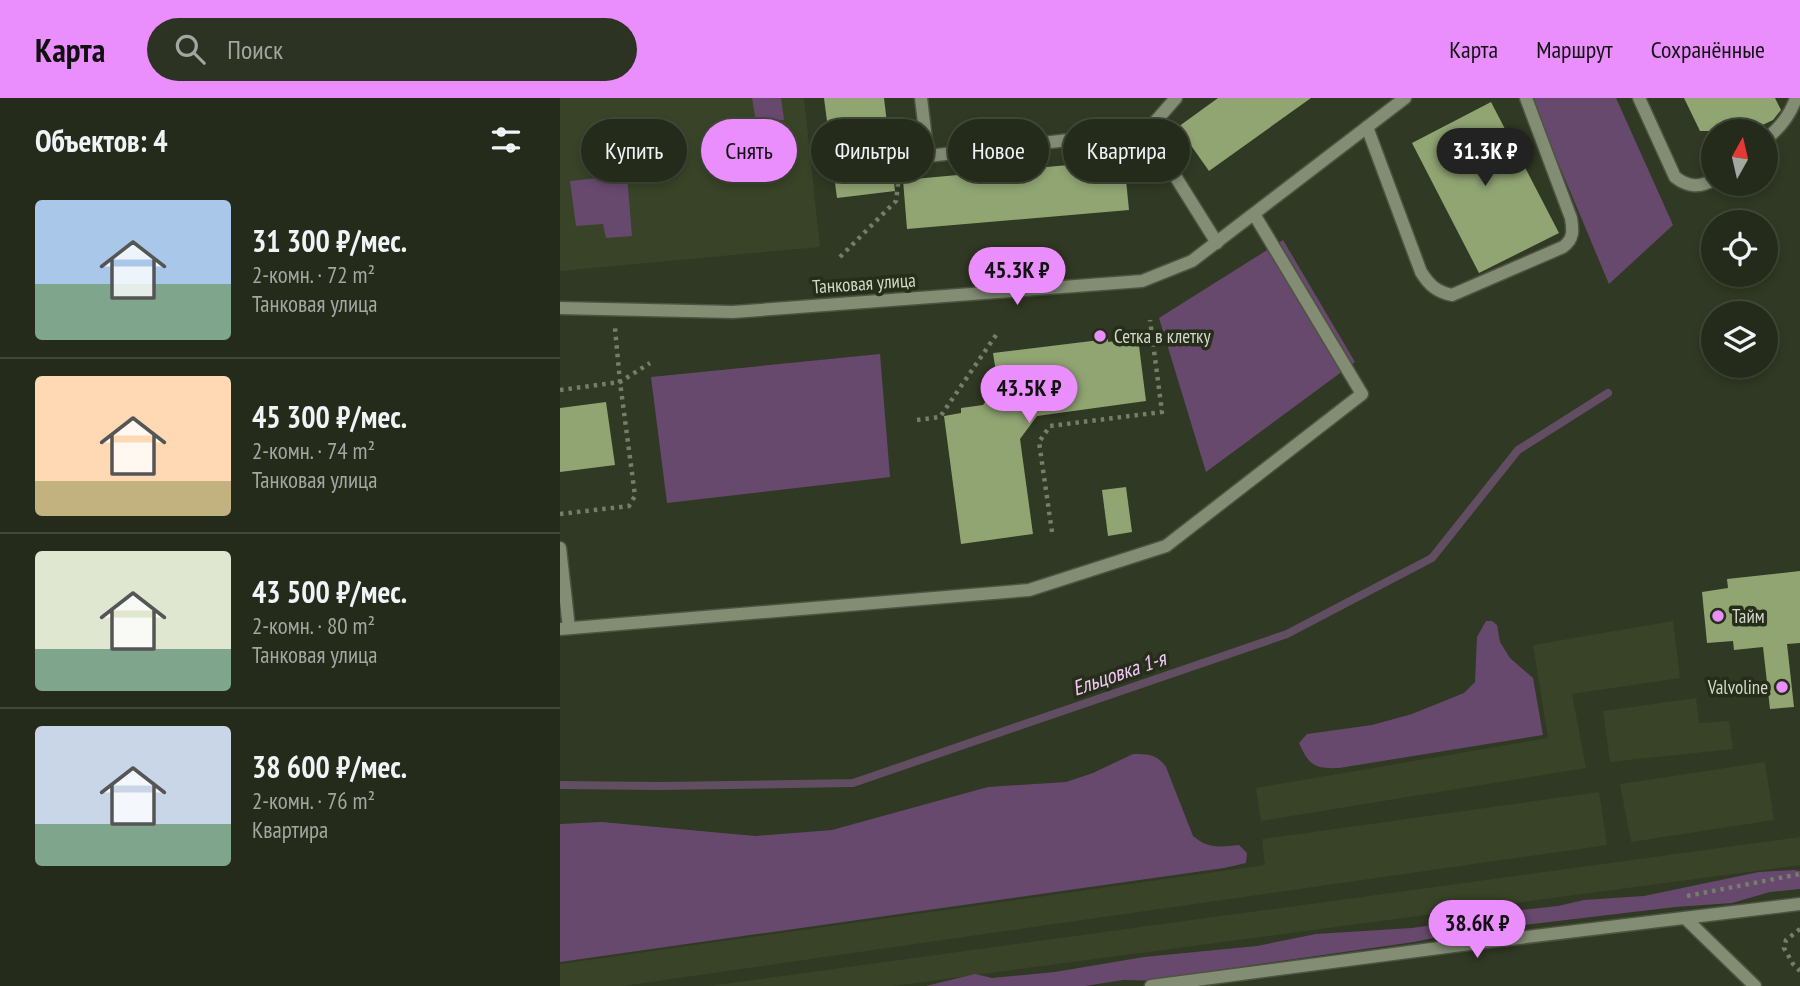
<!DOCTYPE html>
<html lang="ru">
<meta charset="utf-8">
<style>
:root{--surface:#242b1a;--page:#2c3323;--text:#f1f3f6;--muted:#a3a7a2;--line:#414739;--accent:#ea8dfd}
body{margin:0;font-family:"PT Sans Narrow",sans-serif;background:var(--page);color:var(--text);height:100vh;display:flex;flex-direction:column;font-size:26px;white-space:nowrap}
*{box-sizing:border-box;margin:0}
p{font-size:23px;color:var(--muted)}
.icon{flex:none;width:38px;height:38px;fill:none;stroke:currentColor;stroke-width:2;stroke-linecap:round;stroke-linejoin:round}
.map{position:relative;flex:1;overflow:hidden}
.sheet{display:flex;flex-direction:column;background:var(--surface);width:560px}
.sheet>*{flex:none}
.guide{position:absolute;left:21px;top:21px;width:665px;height:63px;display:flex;gap:14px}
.needle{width:46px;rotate:8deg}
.tools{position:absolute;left:1141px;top:21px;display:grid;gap:14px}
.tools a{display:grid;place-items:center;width:77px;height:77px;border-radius:50%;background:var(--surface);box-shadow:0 4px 10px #0003,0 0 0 2px var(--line);font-size:35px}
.price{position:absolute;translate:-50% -60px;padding:0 16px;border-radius:24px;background:var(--accent);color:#111;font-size:23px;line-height:46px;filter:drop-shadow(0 2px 4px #0008)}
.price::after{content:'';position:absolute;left:50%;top:42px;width:21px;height:16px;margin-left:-10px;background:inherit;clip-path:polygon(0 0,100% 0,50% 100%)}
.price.selected{background:#222;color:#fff}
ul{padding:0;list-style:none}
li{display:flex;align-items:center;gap:21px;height:175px;padding:0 35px}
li+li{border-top:2px solid var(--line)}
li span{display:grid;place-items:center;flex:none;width:196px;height:140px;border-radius:7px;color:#555}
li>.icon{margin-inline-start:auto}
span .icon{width:84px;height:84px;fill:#fffc;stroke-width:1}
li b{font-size:30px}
h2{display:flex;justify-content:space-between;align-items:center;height:84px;padding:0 35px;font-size:30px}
.chip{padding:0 24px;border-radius:32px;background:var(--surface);box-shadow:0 4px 10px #0003,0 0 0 2px var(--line);font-size:24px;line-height:63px}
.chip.selected{background:var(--accent);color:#111}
header{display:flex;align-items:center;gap:42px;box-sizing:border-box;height:98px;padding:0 35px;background:var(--accent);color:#111}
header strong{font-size:33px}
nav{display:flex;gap:38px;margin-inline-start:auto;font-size:24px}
.search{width:490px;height:63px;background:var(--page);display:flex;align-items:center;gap:18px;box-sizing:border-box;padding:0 24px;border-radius:38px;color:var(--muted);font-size:26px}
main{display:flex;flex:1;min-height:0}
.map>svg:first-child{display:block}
.built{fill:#384327}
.green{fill:#68496e}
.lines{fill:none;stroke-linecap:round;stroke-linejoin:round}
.stream{stroke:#614e63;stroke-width:8}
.building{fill:#91a573}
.minor-casing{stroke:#4c5441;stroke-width:15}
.path{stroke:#757d6b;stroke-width:4.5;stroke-dasharray:3.5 5;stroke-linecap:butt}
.minor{stroke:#828d74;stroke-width:12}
.poi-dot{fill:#ea8dfd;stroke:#262e19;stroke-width:2.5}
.labels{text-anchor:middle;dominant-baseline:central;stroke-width:7;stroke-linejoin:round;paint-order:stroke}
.street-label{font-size:19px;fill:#d3d9cc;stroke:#262e19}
.poi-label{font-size:19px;fill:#d3d9cc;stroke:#262e19;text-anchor:start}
.water-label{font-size:21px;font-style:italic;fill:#f3c8fb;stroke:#262e19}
</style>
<header>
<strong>Карта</strong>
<div class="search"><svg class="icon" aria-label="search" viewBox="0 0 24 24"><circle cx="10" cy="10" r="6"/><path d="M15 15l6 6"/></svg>Поиск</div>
<nav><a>Карта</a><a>Маршрут</a><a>Сохранённые</a></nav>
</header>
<main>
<section class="sheet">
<h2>Объектов: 4<svg class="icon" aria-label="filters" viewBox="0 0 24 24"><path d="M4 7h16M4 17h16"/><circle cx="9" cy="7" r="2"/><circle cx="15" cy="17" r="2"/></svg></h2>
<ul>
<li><span style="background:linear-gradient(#a9c7e8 60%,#7fa58c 0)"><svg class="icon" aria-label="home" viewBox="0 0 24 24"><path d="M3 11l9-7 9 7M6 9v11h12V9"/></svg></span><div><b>31 300 ₽/мес.</b><p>2-комн. · 72 m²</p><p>Танковая улица</p></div></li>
<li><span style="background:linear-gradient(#ffd9b3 75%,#c2b280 0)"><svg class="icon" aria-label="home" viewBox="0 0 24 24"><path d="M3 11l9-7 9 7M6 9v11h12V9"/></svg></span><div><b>45 300 ₽/мес.</b><p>2-комн. · 74 m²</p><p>Танковая улица</p></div></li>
<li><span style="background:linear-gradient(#dfe7d0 70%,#7fa58c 0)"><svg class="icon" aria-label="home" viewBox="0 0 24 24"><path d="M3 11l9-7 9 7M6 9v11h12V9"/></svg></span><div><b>43 500 ₽/мес.</b><p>2-комн. · 80 m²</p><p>Танковая улица</p></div></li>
<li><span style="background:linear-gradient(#c9d6e8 70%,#7fa58c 0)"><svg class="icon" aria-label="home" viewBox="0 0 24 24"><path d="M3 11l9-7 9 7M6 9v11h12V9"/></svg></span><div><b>38 600 ₽/мес.</b><p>2-комн. · 76 m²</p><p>Квартира</p></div></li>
</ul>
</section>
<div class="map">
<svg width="1240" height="888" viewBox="0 0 1240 888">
<rect width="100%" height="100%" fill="#303923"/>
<g class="built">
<path d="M 0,0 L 244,0 L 260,149 L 0,173 Z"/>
<path d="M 1113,523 L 1120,580 L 1012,596 L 1026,670 L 701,723 L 696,690 L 988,640 L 973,547 Z"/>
<path d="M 1136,600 L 1139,625 L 1169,623 L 1173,651 L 1050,664 L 1043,613 Z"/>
<path d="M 1205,664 L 1214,722 L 1071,744 L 1060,686 Z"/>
<path d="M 1039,694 L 1047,747 L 62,888 L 0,888 L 0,866 L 705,767 L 702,741 Z"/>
<path d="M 1240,739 L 1240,767 L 333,888 L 149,888 Z"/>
</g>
<g class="green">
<path d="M 192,0 L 221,0 L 224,22 L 196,24 Z"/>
<path d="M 971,0 L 1056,0 L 1113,127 L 1049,186 Z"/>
<path d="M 67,77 L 72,138 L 46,140 L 43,126 L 16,128 L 10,83 Z"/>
<path d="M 723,142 L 795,264 L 646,374 L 599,220 Z"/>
<path d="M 320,256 L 330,379 L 107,405 L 91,279 Z"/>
<path d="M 926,523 L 932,523 L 937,527 L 940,544 L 950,560 L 973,580 L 983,637 L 779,670 C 754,671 749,667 739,645 L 747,636 L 812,627 L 852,616 L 904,595 L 915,584 L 917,539 Z"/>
<path d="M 573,656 C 588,656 597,656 606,669 L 633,738 C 648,751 660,749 679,747 L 687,755 L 686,765 L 664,770 L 0,864 L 0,726 L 42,724 L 195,738 L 272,732 L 428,689 L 506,684 L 533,675 Z"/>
<path d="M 1234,772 L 1240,773 L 1240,791 L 1210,794 L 1172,805 L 1115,809 L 897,835 L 854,844 L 657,872 L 606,883 L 563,882 L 525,888 L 366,888 L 415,876 L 432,880 L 495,874 L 584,859 L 697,848 L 756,836 L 852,830 L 935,818 L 953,813 L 998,808 L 1024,802 L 1084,798 L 1199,774 Z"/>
</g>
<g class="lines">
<path class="stream" d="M 0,687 L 100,688 L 293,685 L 727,536 L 872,460 L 958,352 L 1048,295"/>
</g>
<g class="building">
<path d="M 264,0 L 324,0 L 335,93 L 277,100 Z"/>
<path d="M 658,0 L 751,0 L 649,73 L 618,29 Z"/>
<path d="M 1124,0 L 1215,0 L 1221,12 L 1213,22 L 1190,33 L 1140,33 Z"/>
<path d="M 931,4 L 999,135 L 919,175 L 852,45 Z"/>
<path d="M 564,62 L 569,112 L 347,131 L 343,82 Z"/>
<path d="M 578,240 L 586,303 L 477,318 L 460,341 L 473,436 L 401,446 L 384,318 L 401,315 L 401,310 L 423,307 L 438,287 L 433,255 L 548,241 L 548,244 Z"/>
<path d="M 46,304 L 55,367 L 0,374 L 0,310 Z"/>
<path d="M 566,389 L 572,434 L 548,438 L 542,392 Z"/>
<path d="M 1240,473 L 1240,545 L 1227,546 L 1234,609 L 1210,611 L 1203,549 L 1174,552 L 1173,543 L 1147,545 L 1142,494 L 1168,490 L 1167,481 Z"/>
</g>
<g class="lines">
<defs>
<g id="minor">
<path d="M 361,0 L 368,58 L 587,33"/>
<path d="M 616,0 L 587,33 L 657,145"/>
<path d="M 1079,0 L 1115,79 C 1128,89 1139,90 1153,82"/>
<path d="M 807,29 L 861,174 C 869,187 877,194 892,197 L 1003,149 C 1014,141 1013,132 1011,120 L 966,0"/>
<path d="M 1206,41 C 1220,30 1230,18 1236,0"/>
<path d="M 0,210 L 173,214 L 582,183 L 632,163 L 845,0"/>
<path d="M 0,450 L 9,530"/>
<path d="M 0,531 L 469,492 L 606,448 L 802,296 L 694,116"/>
<path d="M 1125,820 L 1195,888"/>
<path d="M 591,888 L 917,845 L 1240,806"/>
</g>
</defs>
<use href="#minor" class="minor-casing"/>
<g class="path">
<path d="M 280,159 L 336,103 L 339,78 L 353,68"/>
<path d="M 0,292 L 60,284 L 90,265"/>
<path d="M 357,322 L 380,319 L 436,237"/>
<path d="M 0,416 L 69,408 L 75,398 L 60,284 L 55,230"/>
<path d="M 492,434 L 479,344 L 490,328 L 602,314 L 590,222"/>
<path d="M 1127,798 L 1240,776"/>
<path d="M 1240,831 L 1226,842 L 1224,850 L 1233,866 L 1240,873"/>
</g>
<use href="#minor" class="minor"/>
</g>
<g class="poi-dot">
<circle cx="540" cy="238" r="7"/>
<circle cx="1158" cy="518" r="7"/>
<circle cx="1222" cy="589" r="7"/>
</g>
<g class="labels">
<g class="street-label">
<text transform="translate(304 185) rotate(-4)">Танковая улица</text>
</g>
<g class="poi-label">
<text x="554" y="238">Сетка в клетку</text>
<text x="1172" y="518">Тайм</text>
<text x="1208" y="589" text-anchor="end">Valvoline</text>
</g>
<g class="water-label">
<text transform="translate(559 575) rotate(-19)">Ельцовка 1-я</text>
</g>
</g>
</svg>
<div class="tools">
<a><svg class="needle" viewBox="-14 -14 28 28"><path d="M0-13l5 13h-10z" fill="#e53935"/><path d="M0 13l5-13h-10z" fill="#a3a7a2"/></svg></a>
<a><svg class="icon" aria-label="locate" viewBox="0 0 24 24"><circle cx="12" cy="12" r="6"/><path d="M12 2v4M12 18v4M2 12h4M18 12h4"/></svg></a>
<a><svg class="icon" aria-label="layers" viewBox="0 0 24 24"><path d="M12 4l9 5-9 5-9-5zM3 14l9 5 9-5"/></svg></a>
</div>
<b class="price selected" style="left:925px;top:90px">31.3K ₽</b>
<b class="price" style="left:457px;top:209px">45.3K ₽</b>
<b class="price" style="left:469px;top:327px">43.5K ₽</b>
<b class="price" style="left:917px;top:862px">38.6K ₽</b>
<div class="guide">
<a class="chip">Купить</a>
<a class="chip selected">Снять</a>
<a class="chip">Фильтры</a>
<a class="chip">Новое</a>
<a class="chip">Квартира</a>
</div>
</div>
</main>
